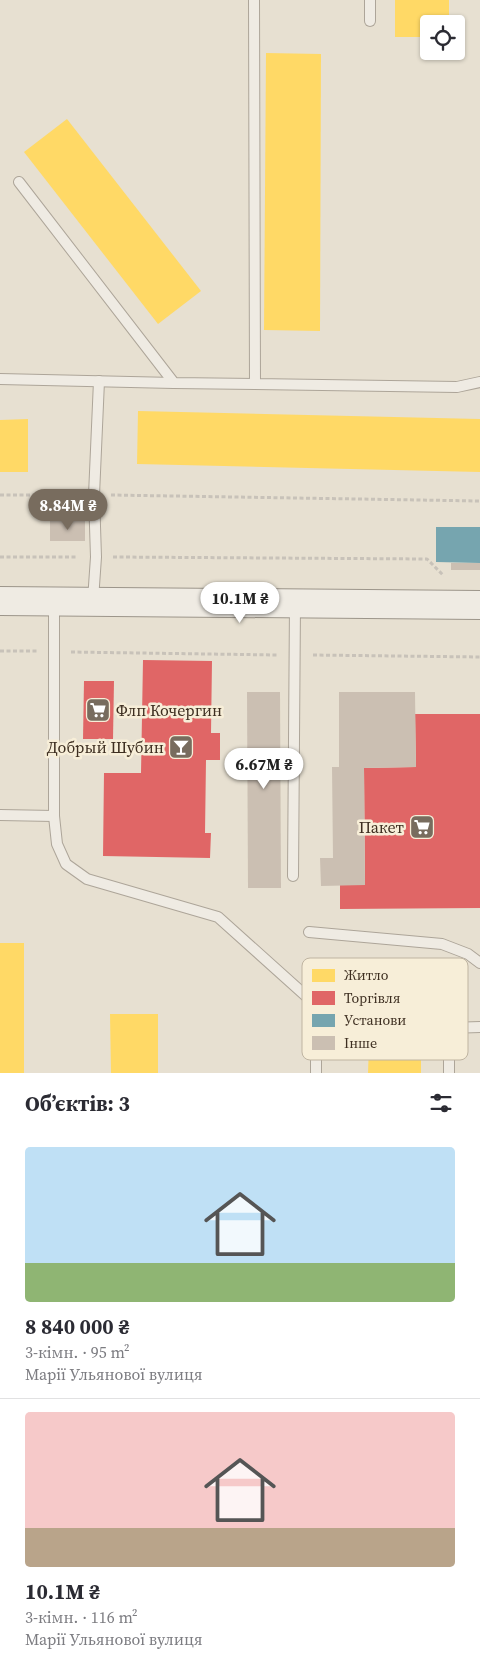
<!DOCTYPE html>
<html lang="uk">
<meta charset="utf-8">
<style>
:root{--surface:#fff;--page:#f7f7f7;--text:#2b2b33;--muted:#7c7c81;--line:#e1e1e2;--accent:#786c5e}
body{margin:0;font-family:"Source Serif 4",serif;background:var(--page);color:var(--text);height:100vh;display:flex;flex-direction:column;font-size:19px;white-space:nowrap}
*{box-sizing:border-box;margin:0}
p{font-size:16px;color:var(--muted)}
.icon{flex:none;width:28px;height:28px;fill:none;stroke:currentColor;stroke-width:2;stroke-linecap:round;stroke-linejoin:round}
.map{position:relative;height:1073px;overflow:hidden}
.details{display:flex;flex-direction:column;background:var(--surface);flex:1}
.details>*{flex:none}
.controls{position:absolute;left:420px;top:15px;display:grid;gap:10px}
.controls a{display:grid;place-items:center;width:45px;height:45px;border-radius:5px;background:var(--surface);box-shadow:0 1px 4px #0004;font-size:25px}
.price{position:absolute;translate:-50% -42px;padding:0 11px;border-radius:18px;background:#fff;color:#222;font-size:16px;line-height:32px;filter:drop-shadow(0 1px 2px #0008)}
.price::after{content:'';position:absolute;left:50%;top:30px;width:15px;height:11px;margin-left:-8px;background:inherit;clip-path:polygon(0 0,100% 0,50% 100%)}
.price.active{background:var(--accent);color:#fff}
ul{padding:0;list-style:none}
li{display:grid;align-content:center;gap:10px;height:265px;padding:0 25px}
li+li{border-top:1px solid var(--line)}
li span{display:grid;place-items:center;height:155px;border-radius:5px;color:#555}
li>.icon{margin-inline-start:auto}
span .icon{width:90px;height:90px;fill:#fffc;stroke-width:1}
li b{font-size:21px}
h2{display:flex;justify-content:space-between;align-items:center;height:60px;padding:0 25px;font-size:21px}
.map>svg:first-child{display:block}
.homes{fill:#ffd966}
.shops{fill:#e06666}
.public{fill:#76a5af}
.building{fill:#cbbfb2}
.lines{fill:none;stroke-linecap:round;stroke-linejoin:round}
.lane-casing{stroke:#ada599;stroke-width:12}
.secondary-casing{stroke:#9c958a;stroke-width:30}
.path{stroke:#c8c2b9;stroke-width:3;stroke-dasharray:4 2.5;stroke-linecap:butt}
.lane{stroke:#efebe3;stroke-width:10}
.secondary{stroke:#efebe3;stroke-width:28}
.labels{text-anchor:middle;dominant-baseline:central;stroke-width:5;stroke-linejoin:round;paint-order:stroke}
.poi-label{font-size:16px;fill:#3d2e20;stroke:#f7eed8;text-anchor:end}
.key{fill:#f7eed8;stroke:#bfb4a1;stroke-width:1}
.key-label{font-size:14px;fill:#3d2e20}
</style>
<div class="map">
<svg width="480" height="1073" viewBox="0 0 480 1073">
<rect width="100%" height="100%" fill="#e7e0d1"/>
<g class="homes">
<path d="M 395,0 L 449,0 L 449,24 L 429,24 L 429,37 L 395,37 Z"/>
<path d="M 266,53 L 321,54 L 320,331 L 264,330 Z"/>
<path d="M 67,119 L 201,291 L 158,324 L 24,152 Z"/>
<path d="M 138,411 L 480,419 L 480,472 L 137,464 Z"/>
<path d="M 28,419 L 28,472 L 0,472 L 0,420 Z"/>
<rect x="0" y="943" width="24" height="130"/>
<path d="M 110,1014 L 158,1014 L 158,1073 L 111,1073 Z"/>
<path d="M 369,1044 L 421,1045 L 421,1073 L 368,1073 Z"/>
</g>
<g class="shops">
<path d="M 143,660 L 212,661 L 211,733 L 220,733 L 220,760 L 206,760 L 205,833 L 211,833 L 210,858 L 103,856 L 104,773 L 141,773 Z"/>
<path d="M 84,681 L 114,681 L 113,739 L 83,739 Z"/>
<path d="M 415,714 L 480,714 L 480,908 L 340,909 L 340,885 L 365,885 L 364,768 L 416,767 Z"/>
</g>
<path class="public" d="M 436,527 L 480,527 L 480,563 L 436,562 Z"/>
<g class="building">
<rect x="50" y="521" width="35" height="20"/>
<rect x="451" y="563" width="29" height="7"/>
<path d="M 247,692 L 280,692 L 281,888 L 248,888 Z"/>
<path d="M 339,692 L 415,692 L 416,767 L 364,768 L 365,885 L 321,886 L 320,858 L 333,858 L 332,767 L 339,767 Z"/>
</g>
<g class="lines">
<defs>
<g id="lane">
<path d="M 254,0 L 255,384 L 457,387 L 480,382"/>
<path d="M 370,0 L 370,21"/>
<path d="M 19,182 L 174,383 L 255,384"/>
<path d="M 0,379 L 174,383"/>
<path d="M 93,600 L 96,557 L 94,495 L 99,381"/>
<path d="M 0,815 L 54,816 L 54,602"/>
<path d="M 54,816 L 57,844 L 66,864 L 87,879 L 218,917 L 316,1005 L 438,1009 L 449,1028 L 449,1073"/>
<path d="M 293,876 L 295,604"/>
<path d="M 309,932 L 442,944 L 468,954 L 480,963"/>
<path d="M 316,1005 L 316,1073"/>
<path d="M 449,1028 L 480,1027"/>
</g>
<path id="secondary" d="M 0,601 L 480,605"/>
</defs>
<use href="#lane" class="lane-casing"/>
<use href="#secondary" class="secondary-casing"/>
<g class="path">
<path d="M 0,495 L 77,495"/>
<path d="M 111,495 L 480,501"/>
<path d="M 0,557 L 77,557"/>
<path d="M 113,557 L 427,559 L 444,576"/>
<path d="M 0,651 L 37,651"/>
<path d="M 71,652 L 277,655"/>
<path d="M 313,655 L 480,657"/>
</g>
<use href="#lane" class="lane"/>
<use href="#secondary" class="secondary"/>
</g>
<defs>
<symbol id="supermarket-square" viewBox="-11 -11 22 22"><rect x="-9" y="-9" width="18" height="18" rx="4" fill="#786c5e" stroke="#f7eed8"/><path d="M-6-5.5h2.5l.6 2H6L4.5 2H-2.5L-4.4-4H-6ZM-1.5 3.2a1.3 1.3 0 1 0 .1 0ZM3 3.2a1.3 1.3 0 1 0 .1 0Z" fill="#fff"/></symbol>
<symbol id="bar-square" viewBox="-11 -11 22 22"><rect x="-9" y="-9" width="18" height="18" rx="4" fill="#786c5e" stroke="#f7eed8"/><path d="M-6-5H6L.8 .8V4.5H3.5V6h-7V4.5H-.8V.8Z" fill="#fff"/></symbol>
</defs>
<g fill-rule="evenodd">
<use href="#supermarket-square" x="84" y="696" width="28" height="28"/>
<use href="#bar-square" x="167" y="733" width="28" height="28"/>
<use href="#supermarket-square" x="408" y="813" width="28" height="28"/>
</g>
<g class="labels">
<g class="poi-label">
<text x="116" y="710" text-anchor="start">Флп Кочергин</text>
<text x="164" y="747">Добрый Шубин</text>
<text x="404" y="827">Пакет</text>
</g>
</g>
<rect x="302" y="958" width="166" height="102" rx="8" class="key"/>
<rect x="312" y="969" width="23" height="13" fill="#ffd966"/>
<rect x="312" y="991" width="23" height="14" fill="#e06666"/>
<rect x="312" y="1014" width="23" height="13" fill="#76a5af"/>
<rect x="312" y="1036" width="23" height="14" fill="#cbbfb2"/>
<g class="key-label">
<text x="344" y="980">Житло</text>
<text x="344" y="1003">Торгівля</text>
<text x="344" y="1025">Установи</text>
<text x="344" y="1048">Інше</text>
</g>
</svg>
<div class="controls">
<a><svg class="icon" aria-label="locate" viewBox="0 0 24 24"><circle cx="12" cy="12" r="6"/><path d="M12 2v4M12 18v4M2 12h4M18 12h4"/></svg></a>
</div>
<b class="price active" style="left:68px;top:531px">8.84M ₴</b>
<b class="price" style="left:240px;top:624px">10.1M ₴</b>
<b class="price" style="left:264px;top:790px">6.67M ₴</b>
</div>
<section class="details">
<h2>Об’єктів: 3<svg class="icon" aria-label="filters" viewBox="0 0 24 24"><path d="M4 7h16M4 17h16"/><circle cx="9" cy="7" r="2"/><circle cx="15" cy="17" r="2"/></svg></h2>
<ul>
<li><span style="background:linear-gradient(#bfe0f5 75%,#8fb573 0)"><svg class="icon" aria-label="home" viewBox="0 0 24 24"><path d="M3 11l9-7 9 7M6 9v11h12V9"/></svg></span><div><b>8 840 000 ₴</b><p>3-кімн. · 95 m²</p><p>Марії Ульянової вулиця</p></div></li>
<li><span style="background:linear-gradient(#f6c9c9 75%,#b9a48a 0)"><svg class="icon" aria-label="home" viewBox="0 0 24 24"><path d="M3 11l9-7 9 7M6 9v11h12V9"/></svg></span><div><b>10.1M ₴</b><p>3-кімн. · 116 m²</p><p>Марії Ульянової вулиця</p></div></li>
</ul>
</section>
